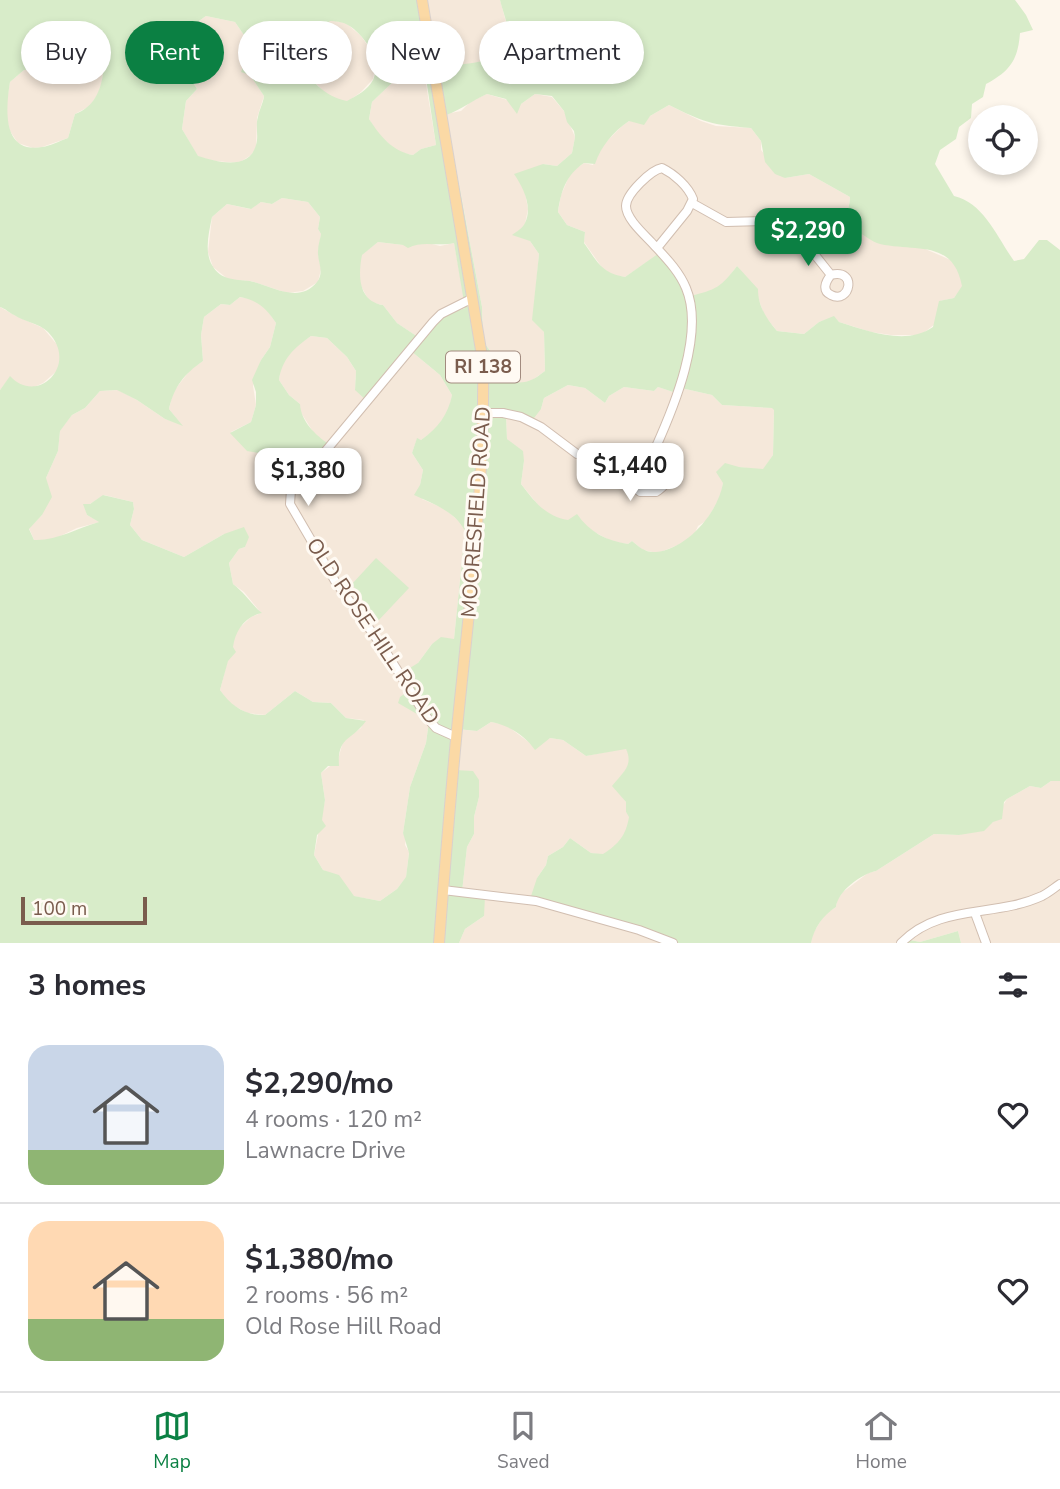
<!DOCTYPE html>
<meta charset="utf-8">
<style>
:root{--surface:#fff;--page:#f7f7f7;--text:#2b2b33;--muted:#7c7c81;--line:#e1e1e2;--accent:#0b8043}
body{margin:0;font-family:"Nunito Sans",sans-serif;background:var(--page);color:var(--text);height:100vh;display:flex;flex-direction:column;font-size:26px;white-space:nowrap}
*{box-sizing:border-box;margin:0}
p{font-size:23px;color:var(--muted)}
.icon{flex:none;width:38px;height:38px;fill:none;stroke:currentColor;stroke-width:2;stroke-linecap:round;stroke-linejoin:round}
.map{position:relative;height:943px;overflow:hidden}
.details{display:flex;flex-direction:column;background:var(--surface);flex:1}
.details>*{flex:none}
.guide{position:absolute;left:21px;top:21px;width:700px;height:63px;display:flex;gap:14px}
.tools{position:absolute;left:968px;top:105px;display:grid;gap:14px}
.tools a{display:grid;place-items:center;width:70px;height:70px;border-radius:50%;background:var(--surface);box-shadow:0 4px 10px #0003;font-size:35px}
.scale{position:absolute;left:21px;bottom:18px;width:126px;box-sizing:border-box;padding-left:7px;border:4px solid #7a5c4d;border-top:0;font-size:19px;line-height:24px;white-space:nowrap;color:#7a5c4d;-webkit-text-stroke:5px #fffaf3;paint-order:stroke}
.price{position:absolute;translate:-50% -60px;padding:0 16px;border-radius:14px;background:#fff;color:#222;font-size:23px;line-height:46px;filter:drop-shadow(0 2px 4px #0008)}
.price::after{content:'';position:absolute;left:50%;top:42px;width:21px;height:16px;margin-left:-10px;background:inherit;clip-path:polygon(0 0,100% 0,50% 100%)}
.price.selected{background:var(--accent);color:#fff}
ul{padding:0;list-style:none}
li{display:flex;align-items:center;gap:21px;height:175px;padding:0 28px}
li+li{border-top:2px solid var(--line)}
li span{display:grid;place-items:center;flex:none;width:196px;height:140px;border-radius:21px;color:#555}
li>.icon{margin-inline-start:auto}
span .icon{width:84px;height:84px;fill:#fffc;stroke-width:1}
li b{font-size:30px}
h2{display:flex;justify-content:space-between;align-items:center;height:84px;padding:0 28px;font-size:30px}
.chip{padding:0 24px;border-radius:32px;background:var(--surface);box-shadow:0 4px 10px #0003;font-size:24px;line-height:63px}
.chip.selected{background:var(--accent);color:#fff}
.dock{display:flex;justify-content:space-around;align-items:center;height:98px;border-top:2px solid var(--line);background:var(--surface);font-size:19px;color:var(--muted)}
.dock a{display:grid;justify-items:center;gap:4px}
.dock .selected{color:var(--accent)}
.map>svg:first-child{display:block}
.residential{fill:#f5e8da}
.green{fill:#d8ecc9;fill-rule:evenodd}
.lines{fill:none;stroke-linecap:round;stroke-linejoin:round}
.minor-casing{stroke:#d1beb0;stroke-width:10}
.major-casing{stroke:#dad1cd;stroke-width:12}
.minor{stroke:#fff;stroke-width:8}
.major{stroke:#fbd9a5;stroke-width:10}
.labels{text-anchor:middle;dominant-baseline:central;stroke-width:6;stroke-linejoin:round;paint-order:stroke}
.shield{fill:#fffaf3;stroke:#a28b7f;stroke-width:2}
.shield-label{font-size:19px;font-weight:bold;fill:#7a5c4d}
.street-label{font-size:21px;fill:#7a5c4d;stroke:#fffaf3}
</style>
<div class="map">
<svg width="1060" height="943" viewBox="0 0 1060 943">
<rect width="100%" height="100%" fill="#fdf6ec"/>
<g class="residential">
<path d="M 419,0 L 500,0 L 508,29 L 504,46 L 489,58 L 471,65 L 431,64 Z"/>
<path d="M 206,16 L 235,22 L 248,41 L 245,63 L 250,75 L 264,96 L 257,118 L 256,148 L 251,155 L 239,163 L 215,161 L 198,157 L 182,129 L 186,101 L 197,89 L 176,56 L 179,39 L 186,30 Z"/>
<path d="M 330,20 L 346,23 L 361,36 L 374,55 L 375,65 L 373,79 L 361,92 L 347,102 L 331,99 L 305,72 L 297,59 L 300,41 Z"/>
<path d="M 64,47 L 79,50 L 94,58 L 103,73 L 101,89 L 90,106 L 75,114 L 68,138 L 42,147 L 33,148 L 18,143 L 10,131 L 5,112 L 10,82 L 24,70 L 31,69 L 50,52 L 56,52 Z"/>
<path d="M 413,75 L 425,78 L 436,145 L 421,149 L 413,155 L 398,152 L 378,134 L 369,119 L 372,102 L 396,79 Z"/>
<path d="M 487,94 L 521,104 L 535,94 L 552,97 L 564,111 L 575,137 L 572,153 L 557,166 L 543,164 L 524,187 L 528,209 L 525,224 L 530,241 L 539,254 L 533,318 L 544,332 L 545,371 L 531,381 L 521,384 L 508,381 L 501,366 L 483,341 L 482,307 L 446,114 L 461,111 L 471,101 Z"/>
<path d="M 669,105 L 701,121 L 716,126 L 751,128 L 761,141 L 761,150 L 785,178 L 809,174 L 850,197 L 849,208 L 898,246 L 923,248 L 953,261 L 960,272 L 963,286 L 954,298 L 940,301 L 935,324 L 921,335 L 891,335 L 871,332 L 839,322 L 834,317 L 819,322 L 804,334 L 777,331 L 764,315 L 758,297 L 737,266 L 724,283 L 713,291 L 690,297 L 662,252 L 625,277 L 611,275 L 603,269 L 584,242 L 585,232 L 567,225 L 558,212 L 561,195 L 571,172 L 584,163 L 593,165 L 601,147 L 622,126 L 629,121 L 650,116 Z"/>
<path d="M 282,198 L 308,202 L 320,217 L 318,229 L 321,234 L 318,253 L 321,269 L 318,282 L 303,291 L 287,293 L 251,281 L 229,280 L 213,267 L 208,252 L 212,217 L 227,204 L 250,209 L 261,202 L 272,204 Z"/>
<path d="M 378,242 L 403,245 L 428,243 L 440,246 L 454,243 L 466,308 L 458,309 L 421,339 L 397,323 L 383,305 L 373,303 L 368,299 L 360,284 L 358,271 L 361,255 Z"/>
<path d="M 240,297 L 256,300 L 266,308 L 276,323 L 270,347 L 261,360 L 253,386 L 256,405 L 251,422 L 231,432 L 263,457 L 270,468 L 284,470 L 301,480 L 328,444 L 315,435 L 300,411 L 300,404 L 289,395 L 279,380 L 281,364 L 296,346 L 311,336 L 327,338 L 347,357 L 356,371 L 355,390 L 411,351 L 440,375 L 452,395 L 449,410 L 435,430 L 421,440 L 417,439 L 412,453 L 423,470 L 420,485 L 422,499 L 445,509 L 461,523 L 465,530 L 454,639 L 432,644 L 418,663 L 429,721 L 426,743 L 410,787 L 403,833 L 406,838 L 405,845 L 409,852 L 406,878 L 397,889 L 380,901 L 353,896 L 340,878 L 323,870 L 314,855 L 325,800 L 321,773 L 338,760 L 343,741 L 361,728 L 364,720 L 346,718 L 331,703 L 313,702 L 295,691 L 265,715 L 247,713 L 229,703 L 220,690 L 235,632 L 251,617 L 261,613 L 244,592 L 233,584 L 229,563 L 239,549 L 245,547 L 247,539 L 224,534 L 184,557 L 142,540 L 130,525 L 134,509 L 133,502 L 104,495 L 90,504 L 84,504 L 87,515 L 100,522 L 77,528 L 50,541 L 34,540 L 29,528 L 42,515 L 46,478 L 58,451 L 60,430 L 72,415 L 85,408 L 100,391 L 118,390 L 137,400 L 165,419 L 181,424 L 169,409 L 173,392 L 191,369 L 203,361 L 201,335 L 204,317 L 221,304 L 230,305 Z"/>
<path d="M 0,307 L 14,315 L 43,328 L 59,347 L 61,356 L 59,369 L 43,383 L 32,388 L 17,385 L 10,377 L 0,390 Z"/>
<path d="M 568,385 L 585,388 L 605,403 L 609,396 L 624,387 L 654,391 L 658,387 L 676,393 L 681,388 L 712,395 L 722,405 L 773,408 L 774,409 L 773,455 L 763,470 L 739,467 L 723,483 L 721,496 L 706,521 L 698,526 L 694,535 L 683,543 L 658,553 L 643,550 L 632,541 L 628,544 L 613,542 L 585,527 L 555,518 L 543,511 L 521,484 L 524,461 L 507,439 L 506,415 L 541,409 L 544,398 Z"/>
<path d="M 491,722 L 506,725 L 530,743 L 550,738 L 563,740 L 586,756 L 626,748 L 630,757 L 628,767 L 618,780 L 618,791 L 626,802 L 626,812 L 630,817 L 627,832 L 616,846 L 603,855 L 591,853 L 570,838 L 563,847 L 548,856 L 546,865 L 537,878 L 673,943 L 459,943 L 465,929 L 484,916 L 462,892 L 467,847 L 474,834 L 474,817 L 479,797 L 455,770 L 456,729 L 477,731 Z"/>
<path d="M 1051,781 L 1060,781 L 1060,943 L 961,943 L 958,931 L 920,942 L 905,939 L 899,943 L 811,943 L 812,935 L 825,914 L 836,907 L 837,900 L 843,892 L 868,873 L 876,871 L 934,834 L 959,835 L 993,822 L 1007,799 L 1030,786 L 1041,788 Z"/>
</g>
<g class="green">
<path d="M 0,0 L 419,0 L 431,64 C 457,65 513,68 507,26 C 506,18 502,9 500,0 L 1015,0 L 1026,15 L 1033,30 L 1020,33 C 1018,60 1010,71 986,84 L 983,97 L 972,104 L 971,118 L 959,127 L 956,139 L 940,150 L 935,164 L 954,196 C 984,203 997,237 1014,261 L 1024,259 L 1039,240 L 1047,240 L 1060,250 L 1060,781 L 1051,781 L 1041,788 L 1030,786 L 1007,799 L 1004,802 L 1002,819 L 993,822 L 984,831 L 959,835 L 934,834 L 876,871 C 861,874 838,891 836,907 C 823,915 814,928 811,943 L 673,943 L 530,899 L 537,878 L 546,865 L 548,856 L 563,847 L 570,838 L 591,853 L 603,854 C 619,844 626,835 629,817 L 626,812 L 626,802 L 612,786 C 622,773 634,766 626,749 L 586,756 L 563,740 L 550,738 L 535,750 C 525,735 508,725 491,722 L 477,731 L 457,729 L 455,770 L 473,771 L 479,780 L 479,797 L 474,817 L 474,834 L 467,847 L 462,892 L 485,896 L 484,916 L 465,929 L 459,943 L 0,943 L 0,390 L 10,376 C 37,406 80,365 48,332 C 39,323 24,322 14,315 C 8,312 6,309 0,307 ZM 206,16 L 235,22 L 248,41 L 245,63 L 241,72 L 250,75 L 264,96 C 263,104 259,110 258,117 C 255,126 259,136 256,145 C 249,171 217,162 198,156 L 182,129 L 186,101 L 197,89 L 176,56 C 180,32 186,30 206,16 ZM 330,21 C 335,21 342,22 346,24 C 364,33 382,61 373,80 C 368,90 356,96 347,101 C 324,97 310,79 297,60 L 300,41 ZM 64,47 C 83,50 92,57 103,73 C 101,91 93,108 75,114 L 68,138 C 59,141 51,146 42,147 C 1,154 6,107 10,82 L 24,70 L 31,69 L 50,52 L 56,52 ZM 413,75 L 426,78 L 436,145 L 421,149 L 413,155 C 392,151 381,137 369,119 L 372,102 L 396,79 ZM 487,94 L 506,99 L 517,114 L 521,104 L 535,94 L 552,96 L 564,111 L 567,122 L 574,131 L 575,137 L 572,153 L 557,166 L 543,164 L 514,174 C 523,187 533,207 525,223 C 523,228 516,232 512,235 L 530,241 L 539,254 L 532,320 L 544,332 L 545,371 C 532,381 525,385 508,381 L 501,366 L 483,341 L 482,307 L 446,115 C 461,110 471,101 487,94 ZM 669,105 C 703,122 712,125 751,128 L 761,141 L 765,162 L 775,174 L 785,178 L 809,174 L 850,197 C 850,204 847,212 847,219 C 848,225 852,228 857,231 C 864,235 872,242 880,244 C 916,252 953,239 962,286 L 954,298 L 939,301 L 933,327 C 906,346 868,331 839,322 L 834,316 L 819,322 L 804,334 L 777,331 C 766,318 758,306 758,289 L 737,266 C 721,287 716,290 690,296 L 662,251 L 625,277 C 601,273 597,261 584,243 L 585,232 L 567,225 L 558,212 C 561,191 566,175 584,163 L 595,164 C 601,146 613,132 629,121 L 644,125 L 650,116 ZM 282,198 L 308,202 L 320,217 L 318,229 L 321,234 C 320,240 318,245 318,251 C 317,261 325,272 317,282 C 299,305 271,285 250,281 C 235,279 221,281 212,265 C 204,251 209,232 212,217 L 227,204 L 251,209 L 261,202 L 272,204 ZM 378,242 L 403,245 L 408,248 C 423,240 438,247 454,243 L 465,308 L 443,316 L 421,339 L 397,323 L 383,305 C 358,301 358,275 362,255 ZM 240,297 C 259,301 266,308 276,323 L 270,347 L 261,360 L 252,380 L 256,392 L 256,405 L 251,422 L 230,433 L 247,451 L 259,453 L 263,457 L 270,468 L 284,470 L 302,480 L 329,444 C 315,435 301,421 300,404 L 289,395 L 279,380 C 282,359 294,348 311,336 L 327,338 L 347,357 L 356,371 L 355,390 L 367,401 L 411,351 L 440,375 L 452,395 C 448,415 438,428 421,440 L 417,438 L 412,453 L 423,470 L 420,485 L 414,495 C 433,504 455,511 465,531 L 454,639 L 441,637 L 432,644 L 418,663 L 400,674 L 408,691 L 400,697 L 398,703 L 429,721 L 426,743 L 410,787 L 403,833 L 409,853 L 406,877 L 397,889 L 380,901 L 354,896 L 339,875 L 323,870 L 314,855 L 317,835 L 326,826 L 322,820 L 325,800 L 321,773 L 328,766 L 339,766 C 337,736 352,741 366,721 L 346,718 L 331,703 L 313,702 L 295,691 L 265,715 C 246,716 231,706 220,690 L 228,661 L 236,652 L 233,647 C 235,631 245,616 262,613 C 251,604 245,593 233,584 L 229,563 L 239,549 L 245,547 L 249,537 L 244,527 L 224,534 L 184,557 L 142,540 L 130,525 L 134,509 L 133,502 L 103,495 L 90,504 L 83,504 L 87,515 L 99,522 C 77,528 57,541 34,540 L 29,529 L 42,515 L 52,497 L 46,478 L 58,451 L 60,431 L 72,415 L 85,408 L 100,391 L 117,390 L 137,400 L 165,419 L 183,426 L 169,409 C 174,387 184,374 203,361 L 201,335 L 204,317 L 221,304 L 230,305 ZM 568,385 L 585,388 L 605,403 L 609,396 L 624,387 L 654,391 L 658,387 L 676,393 L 681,388 L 712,395 L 722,405 L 772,408 L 774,410 L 773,455 L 763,469 L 739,467 L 725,463 L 716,472 L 723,483 C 718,513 687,549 656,552 C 646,553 639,547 632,541 L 628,544 C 607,541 589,532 577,514 L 568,520 C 545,516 535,502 521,484 L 524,461 L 523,451 L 507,439 L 506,415 L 531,422 L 541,409 L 544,398 Z"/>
<path d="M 376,558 L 409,588 L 377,622 L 352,584 Z"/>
<path d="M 958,931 L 961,943 L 899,943 L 905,939 L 920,942 Z"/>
</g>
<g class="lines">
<defs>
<g id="minor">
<path d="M 692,203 L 726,222 L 767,221 L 781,224 L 799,235 L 831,275 C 825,282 822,291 831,295 C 850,305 858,268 831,275"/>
<path d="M 484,413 L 503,413 L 521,417 L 541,427 L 577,454 L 625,467 L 628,482 L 640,492 L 656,492 C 669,484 673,473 667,458 L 655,449 C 640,446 630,452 625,467"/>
<path d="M 655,449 C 674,407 705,333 686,288 C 679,271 666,258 654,245 C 645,235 626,219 626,206 C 626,194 651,170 662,168 C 674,174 688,186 693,199 L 687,211 L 657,248"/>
<path d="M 456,737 L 436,728 L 428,719 L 384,649 L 335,581 L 290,504 L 291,490 L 304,477 L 433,322 L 441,314 L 471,299"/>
<path d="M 443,890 L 536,901 L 639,930 L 673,943"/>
<path d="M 975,913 L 986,943"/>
<path d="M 901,943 C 941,903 994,918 1042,896 C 1048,893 1054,888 1060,884"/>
</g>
<path id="major" d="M 422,0 L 483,362 C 485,479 471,593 459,709 C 451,787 445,865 439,943"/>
</defs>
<use href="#minor" class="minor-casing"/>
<use href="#major" class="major-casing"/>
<use href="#minor" class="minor"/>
<use href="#major" class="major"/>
</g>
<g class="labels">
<rect class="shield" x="446" y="351.5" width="74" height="31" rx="5"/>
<g class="shield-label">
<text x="483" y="367">RI 138</text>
</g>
<g class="street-label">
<text transform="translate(476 512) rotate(-86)">MOORESFIELD ROAD</text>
<text transform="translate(373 631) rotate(56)">OLD ROSE HILL ROAD</text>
</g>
</g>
</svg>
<div class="tools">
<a><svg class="icon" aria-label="locate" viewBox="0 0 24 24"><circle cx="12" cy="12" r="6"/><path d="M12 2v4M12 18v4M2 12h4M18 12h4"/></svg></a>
</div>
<div class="scale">100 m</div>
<b class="price selected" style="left:808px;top:268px">$2,290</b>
<b class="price" style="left:630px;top:503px">$1,440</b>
<b class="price" style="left:308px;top:508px">$1,380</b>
<div class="guide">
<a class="chip">Buy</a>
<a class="chip selected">Rent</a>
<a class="chip">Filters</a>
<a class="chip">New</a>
<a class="chip">Apartment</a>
</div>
</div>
<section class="details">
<h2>3 homes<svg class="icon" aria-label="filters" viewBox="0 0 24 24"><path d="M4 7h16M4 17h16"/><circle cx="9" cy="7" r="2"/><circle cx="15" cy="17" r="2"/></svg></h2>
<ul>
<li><span style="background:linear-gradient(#c9d6e8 75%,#8fb573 0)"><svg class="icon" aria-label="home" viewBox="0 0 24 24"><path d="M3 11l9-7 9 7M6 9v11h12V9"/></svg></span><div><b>$2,290/mo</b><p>4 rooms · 120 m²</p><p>Lawnacre Drive</p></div><svg class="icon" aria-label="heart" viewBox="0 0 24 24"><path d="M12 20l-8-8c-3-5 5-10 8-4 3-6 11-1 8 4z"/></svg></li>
<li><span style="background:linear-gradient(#ffd9b3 70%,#8fb573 0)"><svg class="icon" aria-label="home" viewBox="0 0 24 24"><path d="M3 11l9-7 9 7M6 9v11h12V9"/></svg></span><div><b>$1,380/mo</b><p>2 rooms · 56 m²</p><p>Old Rose Hill Road</p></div><svg class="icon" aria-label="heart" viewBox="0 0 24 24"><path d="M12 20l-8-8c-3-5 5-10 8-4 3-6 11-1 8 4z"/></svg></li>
</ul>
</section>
<nav class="dock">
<a class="selected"><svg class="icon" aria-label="map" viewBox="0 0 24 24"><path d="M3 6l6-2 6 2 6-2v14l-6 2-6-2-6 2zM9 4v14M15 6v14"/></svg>Map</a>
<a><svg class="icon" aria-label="saved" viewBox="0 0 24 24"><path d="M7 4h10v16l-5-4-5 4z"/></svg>Saved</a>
<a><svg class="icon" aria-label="home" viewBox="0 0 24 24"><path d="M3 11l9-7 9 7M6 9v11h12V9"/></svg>Home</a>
</nav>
